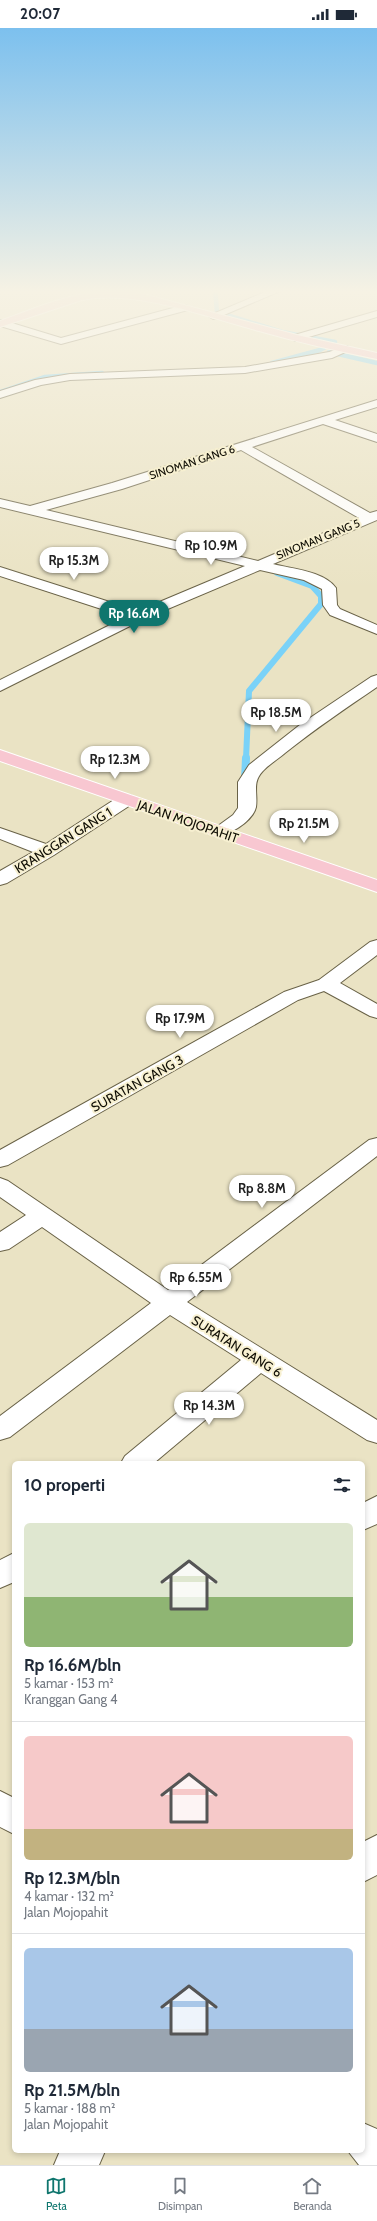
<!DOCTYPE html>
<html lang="id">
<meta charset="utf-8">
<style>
:root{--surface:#fff;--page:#f6f6f7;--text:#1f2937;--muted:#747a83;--line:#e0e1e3;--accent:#0f766e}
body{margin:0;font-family:Cabin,sans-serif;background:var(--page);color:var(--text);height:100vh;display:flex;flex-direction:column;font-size:15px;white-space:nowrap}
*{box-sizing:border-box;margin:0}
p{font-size:13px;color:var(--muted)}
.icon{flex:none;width:22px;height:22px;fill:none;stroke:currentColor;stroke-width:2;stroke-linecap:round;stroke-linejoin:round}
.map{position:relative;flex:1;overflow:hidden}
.details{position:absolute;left:12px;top:1433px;width:353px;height:692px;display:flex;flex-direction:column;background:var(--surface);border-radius:6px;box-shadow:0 2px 6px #0003}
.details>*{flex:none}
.price{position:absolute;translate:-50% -34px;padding:0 9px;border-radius:14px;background:#fff;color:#222;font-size:13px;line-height:26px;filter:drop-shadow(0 1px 2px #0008)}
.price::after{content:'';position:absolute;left:50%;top:24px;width:12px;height:9px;margin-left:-6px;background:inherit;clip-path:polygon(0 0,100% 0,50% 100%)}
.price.current{background:var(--accent);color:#fff}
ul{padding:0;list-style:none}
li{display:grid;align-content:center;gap:8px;height:212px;padding:0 12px}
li+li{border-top:1px solid var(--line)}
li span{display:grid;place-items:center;height:124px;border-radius:6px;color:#555}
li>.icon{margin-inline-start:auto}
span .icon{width:72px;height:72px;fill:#fffc;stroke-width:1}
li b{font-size:17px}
h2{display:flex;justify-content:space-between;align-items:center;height:48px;padding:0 12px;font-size:17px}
.status{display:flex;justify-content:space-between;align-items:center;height:28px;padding:0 20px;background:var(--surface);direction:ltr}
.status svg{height:11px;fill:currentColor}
.tab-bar{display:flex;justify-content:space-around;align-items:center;height:56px;border-top:1px solid var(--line);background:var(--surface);font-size:11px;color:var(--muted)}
.tab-bar a{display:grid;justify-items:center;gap:2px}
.tab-bar .current{color:var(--accent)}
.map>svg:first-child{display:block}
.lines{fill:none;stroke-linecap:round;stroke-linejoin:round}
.stream-far2{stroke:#7ad2f8;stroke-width:4.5}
.stream-far1{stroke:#7ad2f8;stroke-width:6}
.stream{stroke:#7ad2f8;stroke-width:8}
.minor-casing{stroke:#696247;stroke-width:2}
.major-casing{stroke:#fff;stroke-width:2}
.minor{fill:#fff;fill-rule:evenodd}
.major{fill:#f8c7d1;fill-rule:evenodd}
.labels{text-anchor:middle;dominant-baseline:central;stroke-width:4;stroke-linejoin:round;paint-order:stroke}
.far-street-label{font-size:11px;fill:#0f0d04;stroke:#f7f0d1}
.street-label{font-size:13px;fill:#0f0d04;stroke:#f7f0d1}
</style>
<div class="status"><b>20:07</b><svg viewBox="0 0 49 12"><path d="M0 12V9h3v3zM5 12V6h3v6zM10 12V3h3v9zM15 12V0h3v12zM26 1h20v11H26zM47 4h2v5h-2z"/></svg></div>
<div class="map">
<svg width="377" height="2137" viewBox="0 0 377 2137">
<rect width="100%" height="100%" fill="#eae3c4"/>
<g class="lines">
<g class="stream-far2">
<path d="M 215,261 L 217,284 L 282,304 L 335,314 L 320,322 L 272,335"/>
<path d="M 329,324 L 377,335"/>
<path d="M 0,364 L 45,349 L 102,345"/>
</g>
<path class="stream-far1" d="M 246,731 L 249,663 L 321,576 L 321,568 L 312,558 L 277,545"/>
<path class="stream" d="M 245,752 L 246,730"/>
<defs>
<g id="minor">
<path d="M 272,261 L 285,261 L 217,290 L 213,291 L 208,288 Z"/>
<path d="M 184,277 L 188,278 L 188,282 L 61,316 L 0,298 L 0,292 L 2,292 L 61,310 Z"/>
<path d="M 377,283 L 377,289 L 295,313 L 290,310 L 291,308 Z"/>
<path d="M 347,318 L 352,321 L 332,330 L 245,345 L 70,352 L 41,357 L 0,370 L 0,363 L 35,352 L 70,346 L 245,339 L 329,324 Z"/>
<path d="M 377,372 L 377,379 L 335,392 L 377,406 L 377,414 L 323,396 L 252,419 L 370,485 L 377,483 L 377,492 L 273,536 C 292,541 324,543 336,560 L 337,577 L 340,581 L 377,597 L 377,606 L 330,587 L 323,577 L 322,561 L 304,552 L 260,542 L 144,591 L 0,663 L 0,652 L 126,589 L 0,548 L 0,539 L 138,583 L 245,538 L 0,479 L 0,471 L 30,478 L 112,455 ZM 241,422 L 359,490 L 258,533 L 46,482 L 122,461 Z"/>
<path d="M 377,647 L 377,659 C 346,680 315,701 285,725 C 278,731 268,737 262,744 C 252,755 258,766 256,779 C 253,793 227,810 214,807 L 211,803 L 233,787 L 238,780 L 238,754 L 249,737 L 301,696 L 371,649 Z"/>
<path d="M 126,767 L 132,768 L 135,772 L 132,776 L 54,827 L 7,855 L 0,857 L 0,843 L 33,824 L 0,811 L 0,800 L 46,816 L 120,768 Z"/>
<path d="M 377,912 L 377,927 L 340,955 L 377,976 L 377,990 L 370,988 L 324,963 L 298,972 L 8,1137 L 0,1139 L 0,1122 L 284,964 L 319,952 L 370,914 Z"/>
<path d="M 377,1110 L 377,1128 L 187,1274 L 377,1392 L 377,1415 L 367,1412 L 261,1345 L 154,1435 L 121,1435 L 125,1428 L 241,1332 L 170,1287 L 10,1409 L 0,1412 L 0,1388 L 151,1275 L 42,1199 L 9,1221 L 0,1223 L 0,1204 L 26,1187 L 0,1169 L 0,1150 L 8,1153 L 168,1262 L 369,1112 Z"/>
<path d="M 377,1468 L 377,1496 L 363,1502 L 363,1475 Z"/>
<path d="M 14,1525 L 14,1554 L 0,1560 L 0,1532 Z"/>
<path d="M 0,1763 L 14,1770 L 14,1806 L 0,1799 Z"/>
<path d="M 377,1807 L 377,1847 L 363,1854 L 363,1814 Z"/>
<path d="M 363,2095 L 377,2101 L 377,2137 L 359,2137 L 348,2123 L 363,2123 Z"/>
<path d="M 60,2123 L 105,2123 L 99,2137 L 54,2137 Z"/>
</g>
<g id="major">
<path d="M 109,261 L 124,261 L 297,307 L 377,325 L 377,331 C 337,323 298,314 259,303 C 206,289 135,261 82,272 L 0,299 L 0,293 C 37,280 75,262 114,264 Z"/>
<path d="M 0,722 L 377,852 L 377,864 L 0,733 Z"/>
</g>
</defs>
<use href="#minor" class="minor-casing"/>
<use href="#major" class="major-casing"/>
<use href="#minor" class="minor"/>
<use href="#major" class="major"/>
</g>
<linearGradient id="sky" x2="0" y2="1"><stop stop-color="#7cc0ee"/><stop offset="0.47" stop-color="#f6f2e4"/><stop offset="1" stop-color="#f6f2e4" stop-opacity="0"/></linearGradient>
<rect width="377" height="560" fill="url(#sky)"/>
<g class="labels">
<g class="far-street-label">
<text transform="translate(192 434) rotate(-18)">SINOMAN GANG 6</text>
<text transform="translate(318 511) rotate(-22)">SINOMAN GANG 5</text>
</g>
<g class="street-label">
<text transform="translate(188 793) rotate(19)">JALAN MOJOPAHIT</text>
<text transform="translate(63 812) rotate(-32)">KRANGGAN GANG 1</text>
<text transform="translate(137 1055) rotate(-29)">SURATAN GANG 3</text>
<text transform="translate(237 1318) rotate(32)">SURATAN GANG 6</text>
</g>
</g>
</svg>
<b class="price" style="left:211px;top:538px">Rp 10.9M</b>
<b class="price" style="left:74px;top:553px">Rp 15.3M</b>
<b class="price current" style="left:134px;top:606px">Rp 16.6M</b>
<b class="price" style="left:276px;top:705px">Rp 18.5M</b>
<b class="price" style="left:115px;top:752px">Rp 12.3M</b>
<b class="price" style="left:304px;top:816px">Rp 21.5M</b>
<b class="price" style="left:180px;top:1011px">Rp 17.9M</b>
<b class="price" style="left:262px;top:1181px">Rp 8.8M</b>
<b class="price" style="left:196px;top:1270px">Rp 6.55M</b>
<b class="price" style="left:209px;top:1398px">Rp 14.3M</b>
<section class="details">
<h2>10 properti<svg class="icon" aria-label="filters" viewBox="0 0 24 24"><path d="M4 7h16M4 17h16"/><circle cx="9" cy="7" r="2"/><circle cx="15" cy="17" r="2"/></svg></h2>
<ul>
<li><span style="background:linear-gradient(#dfe7d0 60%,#8fb573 0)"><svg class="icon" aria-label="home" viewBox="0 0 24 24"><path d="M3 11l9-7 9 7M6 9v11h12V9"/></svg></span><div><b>Rp 16.6M/bln</b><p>5 kamar · 153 m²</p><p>Kranggan Gang 4</p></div></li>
<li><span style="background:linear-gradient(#f6c9c9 75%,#c2b280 0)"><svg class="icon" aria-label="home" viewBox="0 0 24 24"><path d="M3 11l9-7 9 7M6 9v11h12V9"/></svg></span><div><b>Rp 12.3M/bln</b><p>4 kamar · 132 m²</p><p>Jalan Mojopahit</p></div></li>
<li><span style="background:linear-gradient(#a9c7e8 65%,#9aa5b1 0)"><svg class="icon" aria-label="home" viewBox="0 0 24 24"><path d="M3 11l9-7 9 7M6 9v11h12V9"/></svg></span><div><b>Rp 21.5M/bln</b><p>5 kamar · 188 m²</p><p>Jalan Mojopahit</p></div></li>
</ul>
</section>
</div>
<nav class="tab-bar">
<a class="current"><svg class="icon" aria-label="map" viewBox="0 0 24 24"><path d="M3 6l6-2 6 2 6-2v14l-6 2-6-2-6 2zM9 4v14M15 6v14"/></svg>Peta</a>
<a><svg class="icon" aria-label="saved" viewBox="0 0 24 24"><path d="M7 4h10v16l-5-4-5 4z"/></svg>Disimpan</a>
<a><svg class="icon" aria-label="home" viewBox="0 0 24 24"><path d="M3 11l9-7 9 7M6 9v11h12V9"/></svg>Beranda</a>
</nav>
